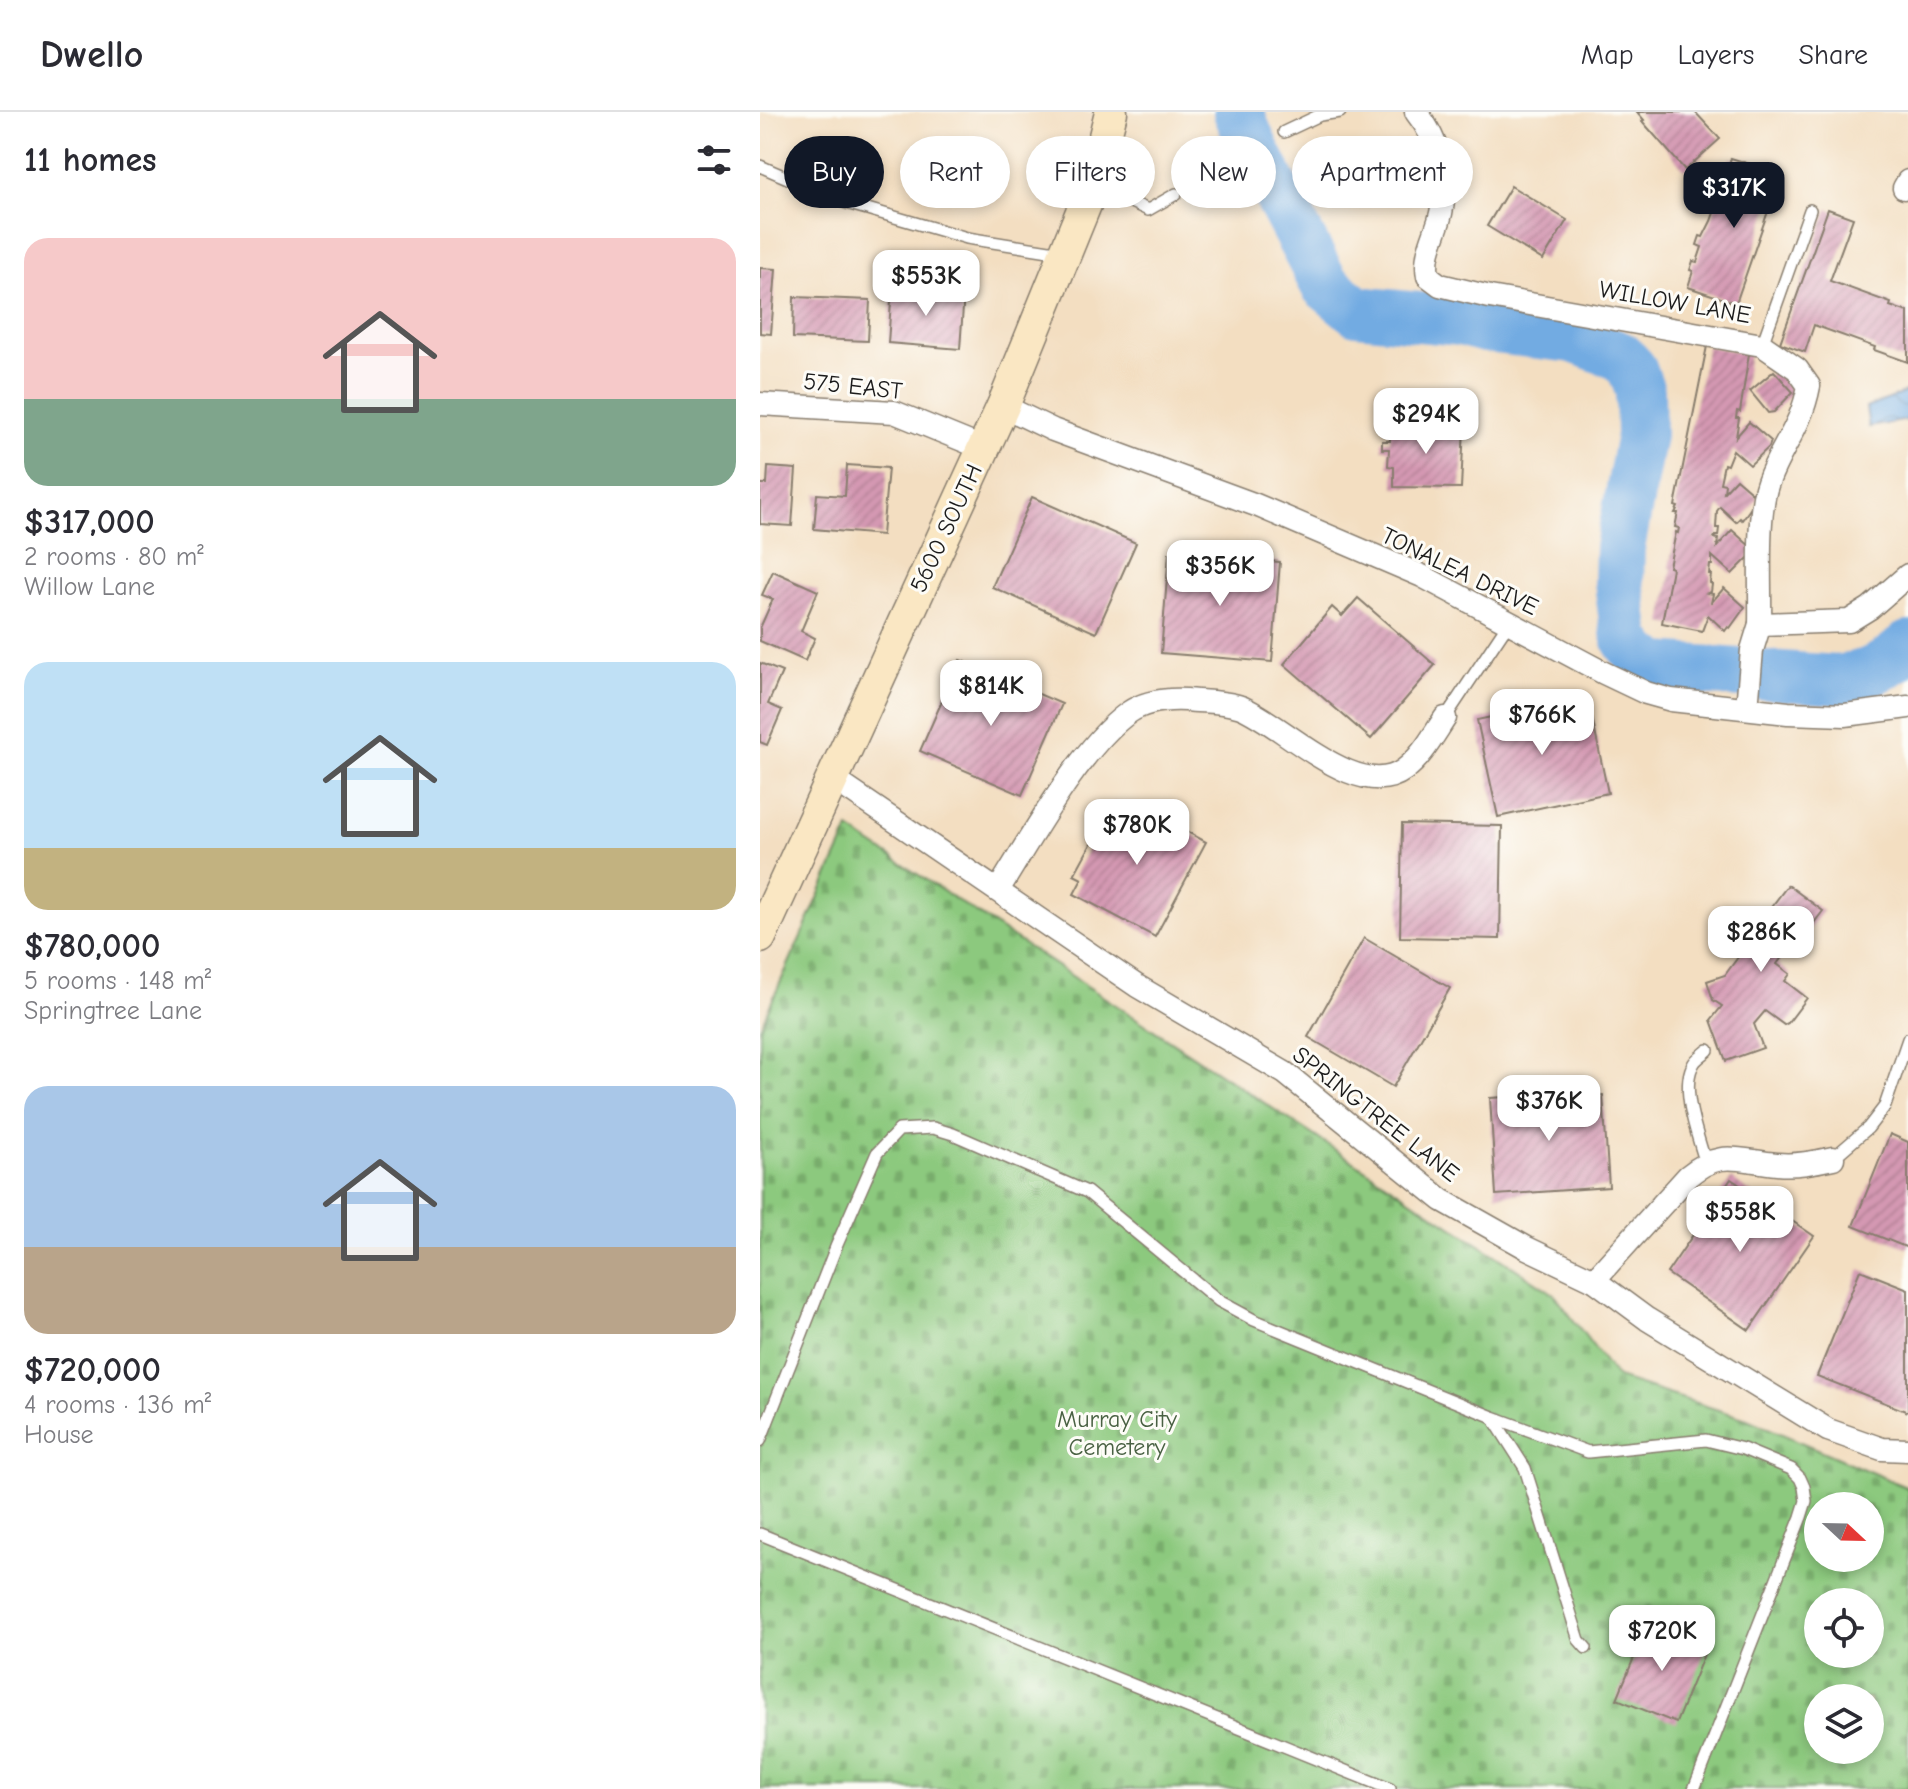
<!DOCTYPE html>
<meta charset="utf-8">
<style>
:root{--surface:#fff;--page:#f7f7f7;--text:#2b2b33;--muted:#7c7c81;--line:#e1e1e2;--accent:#111827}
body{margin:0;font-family:"Comic Neue",sans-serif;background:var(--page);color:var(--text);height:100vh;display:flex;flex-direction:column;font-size:30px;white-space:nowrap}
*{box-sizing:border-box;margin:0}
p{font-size:26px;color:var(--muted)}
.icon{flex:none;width:44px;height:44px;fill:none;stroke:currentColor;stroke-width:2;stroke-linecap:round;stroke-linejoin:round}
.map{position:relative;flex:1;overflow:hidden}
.details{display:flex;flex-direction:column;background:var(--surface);width:760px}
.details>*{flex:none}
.banner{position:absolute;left:24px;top:24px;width:760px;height:72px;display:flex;gap:16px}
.needle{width:52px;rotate:112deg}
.controls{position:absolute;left:1044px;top:1380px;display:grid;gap:16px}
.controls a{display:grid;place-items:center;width:80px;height:80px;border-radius:50%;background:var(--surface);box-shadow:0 4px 12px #0003;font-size:40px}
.price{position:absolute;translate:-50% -68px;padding:0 18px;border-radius:16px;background:#fff;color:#222;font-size:26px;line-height:52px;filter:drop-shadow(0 2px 4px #0008)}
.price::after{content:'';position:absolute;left:50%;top:48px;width:24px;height:18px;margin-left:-12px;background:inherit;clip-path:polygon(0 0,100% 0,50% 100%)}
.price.selected{background:var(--accent);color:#fff}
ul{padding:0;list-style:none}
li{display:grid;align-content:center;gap:16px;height:424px;padding:0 24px}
li span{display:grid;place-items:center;height:248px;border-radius:24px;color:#555}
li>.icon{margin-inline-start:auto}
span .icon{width:144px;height:144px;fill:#fffc;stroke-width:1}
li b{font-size:34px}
h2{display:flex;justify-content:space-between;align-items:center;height:96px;padding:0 24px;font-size:34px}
.tag{padding:0 28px;border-radius:36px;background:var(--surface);box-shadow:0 4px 12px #0003;font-size:28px;line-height:72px}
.tag.selected{background:var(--accent);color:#fff}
header{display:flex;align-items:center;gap:48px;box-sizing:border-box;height:112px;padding:0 40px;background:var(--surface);border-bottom:2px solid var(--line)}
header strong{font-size:38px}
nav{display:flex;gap:44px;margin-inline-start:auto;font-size:28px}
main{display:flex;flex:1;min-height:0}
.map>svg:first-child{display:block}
.cemetery{fill:url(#cemetery-stones);stroke:#54724d;stroke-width:2;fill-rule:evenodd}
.water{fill:url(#water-waves);stroke:#47647f;stroke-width:2}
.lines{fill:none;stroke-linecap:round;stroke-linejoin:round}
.river{stroke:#72abe2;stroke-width:50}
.building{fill:url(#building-hatch)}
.lane-casing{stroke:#887d6e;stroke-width:14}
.street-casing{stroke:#887d6e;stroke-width:25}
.secondary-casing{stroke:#887d6e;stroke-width:35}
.lane{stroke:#fff;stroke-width:11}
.street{stroke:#fff;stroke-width:22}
.secondary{stroke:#fae7c3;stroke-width:32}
.labels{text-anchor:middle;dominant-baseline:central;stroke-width:6;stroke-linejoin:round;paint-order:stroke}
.street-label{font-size:24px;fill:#1c1c1c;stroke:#fdfcf7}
.park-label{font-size:24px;fill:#496143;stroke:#fdfcf7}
</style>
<header>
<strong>Dwello</strong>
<nav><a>Map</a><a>Layers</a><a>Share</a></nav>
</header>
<main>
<section class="details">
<h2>11 homes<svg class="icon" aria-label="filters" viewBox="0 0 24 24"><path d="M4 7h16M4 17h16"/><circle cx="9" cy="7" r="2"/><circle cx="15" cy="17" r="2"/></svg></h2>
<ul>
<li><span style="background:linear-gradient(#f6c9c9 65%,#7fa58c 0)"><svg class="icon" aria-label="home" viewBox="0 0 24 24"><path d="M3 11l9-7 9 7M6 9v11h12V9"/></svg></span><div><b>$317,000</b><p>2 rooms · 80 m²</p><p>Willow Lane</p></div></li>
<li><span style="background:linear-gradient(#bfe0f5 75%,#c2b280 0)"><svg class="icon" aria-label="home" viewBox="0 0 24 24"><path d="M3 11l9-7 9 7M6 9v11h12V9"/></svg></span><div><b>$780,000</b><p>5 rooms · 148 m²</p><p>Springtree Lane</p></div></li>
<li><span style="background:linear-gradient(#a9c7e8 65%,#b9a48a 0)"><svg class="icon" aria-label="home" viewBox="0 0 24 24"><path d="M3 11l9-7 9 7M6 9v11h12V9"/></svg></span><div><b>$720,000</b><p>4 rooms · 136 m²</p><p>House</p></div></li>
</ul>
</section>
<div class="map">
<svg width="1148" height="1677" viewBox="0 0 1148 1677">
<defs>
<pattern id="cemetery-stones" width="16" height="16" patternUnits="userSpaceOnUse" patternTransform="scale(2)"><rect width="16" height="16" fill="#8cc97e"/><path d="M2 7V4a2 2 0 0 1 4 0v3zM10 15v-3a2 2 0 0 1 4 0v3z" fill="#78ac6c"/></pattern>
<pattern id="water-waves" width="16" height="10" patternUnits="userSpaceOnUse" patternTransform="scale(2)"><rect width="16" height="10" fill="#72abe2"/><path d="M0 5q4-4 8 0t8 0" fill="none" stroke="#5d8ab6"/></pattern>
<pattern id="building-hatch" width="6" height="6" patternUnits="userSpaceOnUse" patternTransform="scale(2)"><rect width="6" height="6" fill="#d498b2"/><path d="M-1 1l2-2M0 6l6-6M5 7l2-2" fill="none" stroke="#b58298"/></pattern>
</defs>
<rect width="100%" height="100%" fill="#fdfcf7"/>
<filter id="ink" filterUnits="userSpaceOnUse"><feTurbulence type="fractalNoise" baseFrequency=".0125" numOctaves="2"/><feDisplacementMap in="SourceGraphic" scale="16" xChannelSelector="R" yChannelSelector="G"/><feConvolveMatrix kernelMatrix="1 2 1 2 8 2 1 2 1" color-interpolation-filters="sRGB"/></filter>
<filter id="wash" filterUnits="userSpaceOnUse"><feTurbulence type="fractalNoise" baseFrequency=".006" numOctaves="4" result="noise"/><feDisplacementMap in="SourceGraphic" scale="32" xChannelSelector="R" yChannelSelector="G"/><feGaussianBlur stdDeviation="1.8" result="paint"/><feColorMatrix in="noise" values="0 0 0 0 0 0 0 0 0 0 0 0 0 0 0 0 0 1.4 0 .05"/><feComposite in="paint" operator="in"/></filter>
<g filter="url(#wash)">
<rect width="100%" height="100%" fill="#f3dec1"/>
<path class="cemetery" d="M 89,717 L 794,1182 L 857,1266 L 987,1307 L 1148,1376 L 1148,1677 L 0,1677 L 0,916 ZM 1058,1394 L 1110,1394 L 1110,1446 L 1058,1446 ZM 1058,1490 L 1110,1490 L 1110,1542 L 1058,1542 ZM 1058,1586 L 1110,1586 L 1110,1638 L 1058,1638 Z"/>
<path class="water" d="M 1148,279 L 1148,308 L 1109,315 L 1106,296 Z"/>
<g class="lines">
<path class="river" d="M 478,0 L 494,37 L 565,173 L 597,199 L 701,209 L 725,216 L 813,226 L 860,244 L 872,257 L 880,279 L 881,323 L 860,436 L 859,470 L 866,527 L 880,546 L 898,555 L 1077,568 C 1108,563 1125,556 1148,534"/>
</g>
<g id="blocks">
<g class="building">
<path d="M 877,0 L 935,0 L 960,27 L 925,58 L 882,9 L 884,8 Z"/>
<path d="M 971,46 L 1021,62 L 976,191 L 928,175 L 933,159 L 930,158 L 933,149 L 937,150 L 942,135 L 937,133 L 940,124 L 943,125 L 951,109 L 955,98 L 952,96 L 961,75 L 958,74 L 962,63 L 965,64 Z"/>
<path d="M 751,74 L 807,108 L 783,148 L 727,114 Z"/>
<path d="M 1068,97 L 1093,106 L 1070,169 L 1131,191 L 1130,194 L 1148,200 L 1148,250 L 1114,238 L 1115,235 L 1054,213 L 1045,240 L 1020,231 Z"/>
<path d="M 0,156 L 16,157 L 11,222 L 0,221 Z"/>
<path d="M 132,176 L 204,181 L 200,237 L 128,231 Z"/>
<path d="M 34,185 L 110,188 L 108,229 L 33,226 Z"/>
<path d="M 947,234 L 989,242 L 980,300 L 977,299 L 976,306 L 979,306 L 976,325 L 989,310 L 1011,329 L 1009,335 L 990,353 L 973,338 L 967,353 L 964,352 L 960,371 L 965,372 L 964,380 L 976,367 L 998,386 L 982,408 L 980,406 L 976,410 L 960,395 L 957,399 L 956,416 L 959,416 L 958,424 L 955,424 L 954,426 L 958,427 L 957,435 L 972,418 L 993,437 L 991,443 L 972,462 L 952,444 L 952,453 L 950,453 L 949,462 L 951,462 L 950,471 L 952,472 L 951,480 L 948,481 L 953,482 L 951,491 L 964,476 L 985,495 L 970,516 L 968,515 L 965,519 L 948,503 L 942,519 L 902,511 L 912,456 L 909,455 L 916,420 L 918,421 L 919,416 L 915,415 L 918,401 L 915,401 L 918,395 L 915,394 Z"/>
<path d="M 1014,259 L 1033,280 L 1014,300 L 1008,301 L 990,279 Z"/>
<path d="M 630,314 L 704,315 L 701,376 L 634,375 L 634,355 L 628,354 L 629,337 L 622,337 L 622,329 L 630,329 Z"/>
<path d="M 87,353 L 128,356 L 122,423 L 54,417 L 57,382 L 85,384 Z"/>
<path d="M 8,355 L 36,357 L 32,414 L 0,412 L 0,372 L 7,372 Z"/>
<path d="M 272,385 L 376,431 L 336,521 L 232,475 Z"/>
<path d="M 409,441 L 520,450 L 512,550 L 401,541 Z"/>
<path d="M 13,459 L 58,479 L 41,519 L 55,526 L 45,549 L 0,529 L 0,516 L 13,487 L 2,483 Z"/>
<path d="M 598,486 L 675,553 L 611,627 L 524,552 L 572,495 L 582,504 Z"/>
<path d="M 200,548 L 302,592 L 262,683 L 160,639 Z"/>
<path d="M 0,551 L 22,560 L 8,592 L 22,598 L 7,633 L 0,630 Z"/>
<path d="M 811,588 L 812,595 L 829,591 L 848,681 L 738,705 L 717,608 Z"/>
<path d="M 354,690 L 381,705 L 386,697 L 446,730 L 395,825 L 314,782 L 322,767 L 314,763 Z"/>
<path d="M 642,712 L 742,714 L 740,827 L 640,825 Z"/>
<path d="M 1028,773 L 1063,799 L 1040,829 L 1032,832 L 1017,852 L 1030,862 L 1025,869 L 1047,886 L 1028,911 L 1024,913 L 1005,899 L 994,912 L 1003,936 L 966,949 L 951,908 L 962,894 L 953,888 L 947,869 L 965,863 L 984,837 L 968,826 L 984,805 L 997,814 Z"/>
<path d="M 604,826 L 690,876 L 633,975 L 548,925 Z"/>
<path d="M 828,980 L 828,984 L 843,983 L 849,1075 L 736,1083 L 730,986 Z"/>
<path d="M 1130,1022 L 1148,1030 L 1148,1136 L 1093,1114 Z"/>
<path d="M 971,1067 L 1054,1124 L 989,1218 L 907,1161 Z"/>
<path d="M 1100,1158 L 1148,1177 L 1148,1300 L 1057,1264 Z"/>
<path d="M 888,1511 L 947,1535 L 916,1611 L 857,1587 Z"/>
</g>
</g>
</g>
<g filter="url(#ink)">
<use href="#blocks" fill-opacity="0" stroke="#887d6e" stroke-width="2"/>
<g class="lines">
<defs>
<g id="lane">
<path d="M 524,20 L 560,3 L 580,0"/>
<path d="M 0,54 L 83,90 L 207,126 L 302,141"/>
<path d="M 334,73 L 388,98 L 416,82"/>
<path d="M 1002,233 L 1050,98"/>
<path d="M 685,606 L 749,510"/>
<path d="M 1073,1046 L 1108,1016 L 1125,994 L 1148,927"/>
<path d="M 945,1049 C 938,1024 919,975 934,951 C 937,946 944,942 948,938"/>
<path d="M 733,1306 L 765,1356 L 819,1528 L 826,1536"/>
<path d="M 0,1329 L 76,1135 L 117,1041 L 139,1018 L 173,1016 L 193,1022 L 327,1080 L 459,1189 L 494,1208 L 733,1305 L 828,1340 L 946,1328 L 983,1337 L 1031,1357 L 1040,1366 L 1044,1375 L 1046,1389 L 1041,1405 L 934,1677"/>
<path d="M 0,1422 L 630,1677"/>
</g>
<g id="street">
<path d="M 656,0 C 680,29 690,72 679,109 C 673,128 664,144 668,164 L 680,173 L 730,185 L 1002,233 L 1037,257 L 1049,274 C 1041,316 1021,334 1008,370 C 996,402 1001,475 1000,512 L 1089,509 L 1110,496 L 1148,463"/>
<path d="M 1144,76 L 1148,69"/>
<path d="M 0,292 L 134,300 L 222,336"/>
<path d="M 243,294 L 293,318 L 496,393 L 662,464 L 844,561 L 886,581 L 911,588 L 1028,601 L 1085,603 L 1148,595"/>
<path d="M 987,596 L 992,538 L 1000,512"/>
<path d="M 72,666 L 377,874 L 525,961 L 682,1088 L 767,1136 L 834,1168 L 887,1207 L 1068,1318 L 1122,1337 L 1148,1338"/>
<path d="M 238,778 C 271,726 320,636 368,601 C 385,589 406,587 426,588 C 445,590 464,589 481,595 C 522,611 598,692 644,658 C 661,646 673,624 685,606"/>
<path d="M 834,1168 L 928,1064 C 961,1036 979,1049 1017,1052 C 1036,1054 1055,1050 1073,1046"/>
</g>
<path id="secondary" d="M 0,825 L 243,294 L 333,73 L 351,0"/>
</defs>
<use href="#lane" class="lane-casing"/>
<use href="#street" class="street-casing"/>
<use href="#secondary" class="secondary-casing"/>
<use href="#lane" class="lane"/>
<use href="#street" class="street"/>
<use href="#secondary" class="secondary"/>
</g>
</g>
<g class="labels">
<g class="street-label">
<text transform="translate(915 190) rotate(10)">WILLOW LANE</text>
<text transform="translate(93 274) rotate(6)">575 EAST</text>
<text transform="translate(186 416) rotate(-65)">5600 SOUTH</text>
<text transform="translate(700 459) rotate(26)">TONALEA DRIVE</text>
<text transform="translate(616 1002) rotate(38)">SPRINGTREE LANE</text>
</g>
<g class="park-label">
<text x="357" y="1307">Murray City<tspan x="357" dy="28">Cemetery</tspan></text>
</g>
</g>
</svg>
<div class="controls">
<a><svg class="needle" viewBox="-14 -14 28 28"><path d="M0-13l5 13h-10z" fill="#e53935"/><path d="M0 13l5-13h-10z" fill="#7c7c81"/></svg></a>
<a><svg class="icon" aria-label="locate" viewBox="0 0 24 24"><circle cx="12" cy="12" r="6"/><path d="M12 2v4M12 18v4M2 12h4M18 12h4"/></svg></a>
<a><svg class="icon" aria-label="layers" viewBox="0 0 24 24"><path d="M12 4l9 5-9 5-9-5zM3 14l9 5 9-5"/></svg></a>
</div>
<b class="price selected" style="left:974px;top:118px">$317K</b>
<b class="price" style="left:166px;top:206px">$553K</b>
<b class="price" style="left:666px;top:344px">$294K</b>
<b class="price" style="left:460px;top:496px">$356K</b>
<b class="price" style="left:231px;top:616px">$814K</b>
<b class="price" style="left:782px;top:645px">$766K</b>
<b class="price" style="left:377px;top:755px">$780K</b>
<b class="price" style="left:1001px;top:862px">$286K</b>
<b class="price" style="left:789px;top:1031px">$376K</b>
<b class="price" style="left:980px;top:1142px">$558K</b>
<b class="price" style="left:902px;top:1561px">$720K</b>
<div class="banner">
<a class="tag selected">Buy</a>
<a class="tag">Rent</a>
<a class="tag">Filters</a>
<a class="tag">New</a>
<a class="tag">Apartment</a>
</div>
</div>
</main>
